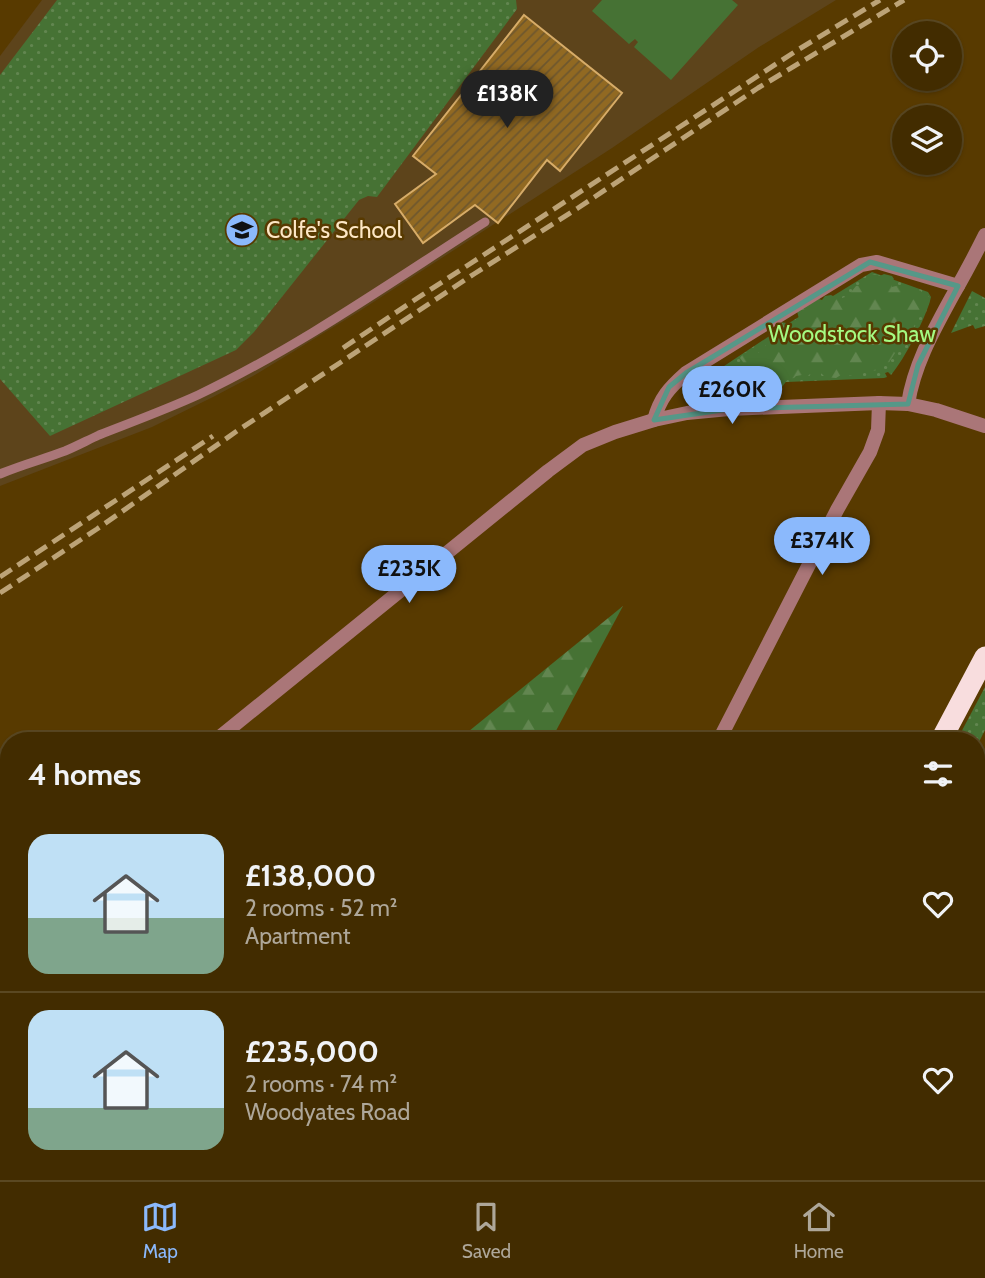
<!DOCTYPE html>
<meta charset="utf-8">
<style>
:root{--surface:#422c00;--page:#49340a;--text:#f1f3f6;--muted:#aea799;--line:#5a4822;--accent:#8bb9fc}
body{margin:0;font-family:Cabin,sans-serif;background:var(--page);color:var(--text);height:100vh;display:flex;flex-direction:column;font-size:26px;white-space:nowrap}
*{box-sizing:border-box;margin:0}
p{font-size:23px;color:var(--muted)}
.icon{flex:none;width:38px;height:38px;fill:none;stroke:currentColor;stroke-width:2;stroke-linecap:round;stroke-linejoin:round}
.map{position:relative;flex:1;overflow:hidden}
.drawer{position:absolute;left:0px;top:732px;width:985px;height:450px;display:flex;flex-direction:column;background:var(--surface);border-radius:28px 28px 0 0;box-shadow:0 2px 5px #0004,0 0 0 2px var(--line)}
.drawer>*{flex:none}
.controls{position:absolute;left:892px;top:21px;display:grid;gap:14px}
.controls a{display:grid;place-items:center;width:70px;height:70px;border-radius:50%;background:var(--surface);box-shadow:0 2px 5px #0004,0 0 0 2px var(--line);font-size:35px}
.price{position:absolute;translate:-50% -60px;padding:0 16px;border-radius:24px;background:var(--accent);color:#111;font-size:23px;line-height:46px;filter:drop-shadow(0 2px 4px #0008)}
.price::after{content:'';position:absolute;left:50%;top:42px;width:21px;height:16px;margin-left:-10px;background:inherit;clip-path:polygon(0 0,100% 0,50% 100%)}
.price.on{background:#222;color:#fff}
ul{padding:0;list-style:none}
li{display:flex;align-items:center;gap:21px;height:175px;padding:0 28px}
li+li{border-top:2px solid var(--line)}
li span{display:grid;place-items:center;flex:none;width:196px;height:140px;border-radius:21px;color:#555}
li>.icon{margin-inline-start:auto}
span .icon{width:84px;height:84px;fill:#fffc;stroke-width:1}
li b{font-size:30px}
h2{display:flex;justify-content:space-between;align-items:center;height:84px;padding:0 28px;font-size:30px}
.tabs{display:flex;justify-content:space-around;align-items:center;height:98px;border-top:2px solid var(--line);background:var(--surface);font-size:19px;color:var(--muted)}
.tabs a{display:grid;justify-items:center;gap:4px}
.tabs .on{color:var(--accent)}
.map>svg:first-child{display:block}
.built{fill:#5d441b}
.green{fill:url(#green-dots)}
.forest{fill:url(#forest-firs)}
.pitch{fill:#467234}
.building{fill:url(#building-hatch);stroke:#d7ac68;stroke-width:2}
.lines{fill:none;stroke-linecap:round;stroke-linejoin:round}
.lane{stroke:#aa7678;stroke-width:9}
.street{stroke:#aa7678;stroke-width:14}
.highway{stroke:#f8ddde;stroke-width:21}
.rail{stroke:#bca377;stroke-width:5;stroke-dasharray:14 7;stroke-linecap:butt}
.marked{fill:none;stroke:#569888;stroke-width:5;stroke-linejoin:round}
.labels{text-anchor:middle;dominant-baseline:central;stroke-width:5;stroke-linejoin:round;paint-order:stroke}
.poi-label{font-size:23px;fill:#fde7c5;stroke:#583a00;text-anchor:start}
.park-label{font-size:23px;fill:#a4fa82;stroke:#583a00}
</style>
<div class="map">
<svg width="985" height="1180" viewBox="0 0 985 1180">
<defs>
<pattern id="green-dots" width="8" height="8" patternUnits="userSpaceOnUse" patternTransform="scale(1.75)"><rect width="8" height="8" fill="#467234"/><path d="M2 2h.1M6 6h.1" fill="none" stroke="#628650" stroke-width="1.8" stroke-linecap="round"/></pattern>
<pattern id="forest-firs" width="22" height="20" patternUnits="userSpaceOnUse" patternTransform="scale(1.75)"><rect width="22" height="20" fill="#467234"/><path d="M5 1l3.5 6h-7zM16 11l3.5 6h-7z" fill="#628650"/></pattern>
<pattern id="building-hatch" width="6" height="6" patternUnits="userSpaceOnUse" patternTransform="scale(1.75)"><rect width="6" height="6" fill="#916922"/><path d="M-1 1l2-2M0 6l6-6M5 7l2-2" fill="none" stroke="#6e572e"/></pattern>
</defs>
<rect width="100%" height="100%" fill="#583a00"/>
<path class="built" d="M 42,0 L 836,0 L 759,47 L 612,148 L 358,312 L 253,376 L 213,397 L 152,427 L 0,486 L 0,56 Z"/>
<g class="green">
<path d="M 57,0 L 516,0 L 517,9 L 377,197 L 368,196 L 359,200 L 254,332 L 236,350 L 50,436 L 0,379 L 0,75 Z"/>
<path d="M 872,272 L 928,292 L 931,297 C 927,316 904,360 891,375 L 888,372 L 885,373 L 887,377 L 884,378 L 713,385 L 709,383 L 709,376 L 789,323 Z"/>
<path d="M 972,291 L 985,298 L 985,326 L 975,329 L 973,325 L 951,333 Z"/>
<path d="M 985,687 L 985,730 L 977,746 L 976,740 L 957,740 Z"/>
</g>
<g class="forest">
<path d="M 875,274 L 880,276 L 884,274 L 892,276 L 894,279 L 891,283 L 892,287 L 904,284 L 921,291 L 923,296 L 928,296 L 930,298 L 929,304 L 918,316 L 917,321 L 909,335 L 900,339 L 895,353 L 888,364 L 883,364 C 875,370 878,373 866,369 C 862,377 851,378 844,373 L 836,378 L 825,377 L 820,372 L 815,374 L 812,372 L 807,377 L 802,375 L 796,376 L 794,378 L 788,379 L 782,387 L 781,381 L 777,378 L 775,379 L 765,373 L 759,376 L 754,375 L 747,365 L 742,365 L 743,362 L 740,358 L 744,353 L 748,352 L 755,354 C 766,351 767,339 776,333 C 778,318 784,323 794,325 L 799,319 L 797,311 L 819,299 L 822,300 L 825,296 L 831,295 L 839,299 L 848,296 L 856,286 L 861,285 L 865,280 L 871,280 L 872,275 Z"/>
<path d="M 623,606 L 551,740 L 458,740 Z"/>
</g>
<path class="pitch" d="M 602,0 L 732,0 L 738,5 L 671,80 L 634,47 L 638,42 L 635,39 L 629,44 L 592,11 Z"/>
<path class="building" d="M 524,15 L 622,93 L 560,171 L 547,160 L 498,223 L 475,205 L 423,243 L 395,204 L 436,174 L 413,156 Z"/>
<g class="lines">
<path class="lane" d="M 0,474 C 21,465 44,459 65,451 C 77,446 88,440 99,435 C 132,422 165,410 198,395 C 299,347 391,282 485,222"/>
<g class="street">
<path d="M 908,404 C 914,364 935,328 954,293 C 965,274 975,255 985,235"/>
<path d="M 654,420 C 660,398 669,388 686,373 L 861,265 L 877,262 L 958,286"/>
<path d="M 216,740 L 548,471 L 583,445 L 615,432 L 654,420 L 687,413 L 729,409 L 879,403 L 908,404 L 936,410 L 985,426"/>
<path d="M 719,740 L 837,510 L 870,452 L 878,430 L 879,403"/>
<path d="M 0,916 L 9,908"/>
<path d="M 0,1100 L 9,1111"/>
<path d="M 92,1172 L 115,1180"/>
<path d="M 489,1180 L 493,1172"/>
</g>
<g class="highway">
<path d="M 941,740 L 985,657"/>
<path d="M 976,778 L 985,762"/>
<path d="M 711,1180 L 715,1172"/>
<path d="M 767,1180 L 771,1172"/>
</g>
<g class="rail">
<path d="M 343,348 L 413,301 L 796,51 L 880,0"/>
<path d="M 0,577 L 213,436"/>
<path d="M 0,593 L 97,529 L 237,431 L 474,274 L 578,208 L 758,88 L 904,0"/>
</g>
</g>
<path class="marked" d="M 870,262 L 958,286 L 918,365 L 908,404 L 729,409 L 654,420 L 669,387 L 686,373 Z"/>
<defs>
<symbol id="school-disc" viewBox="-11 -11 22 22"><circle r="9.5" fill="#8bb9fc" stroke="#583a00"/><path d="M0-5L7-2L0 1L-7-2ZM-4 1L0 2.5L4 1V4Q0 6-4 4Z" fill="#111"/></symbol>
</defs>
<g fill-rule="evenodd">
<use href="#school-disc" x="223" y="211" width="38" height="38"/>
</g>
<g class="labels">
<g class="poi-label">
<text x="266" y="230">Colfe's School</text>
</g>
<g class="park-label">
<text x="852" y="334">Woodstock Shaw</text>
</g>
</g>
</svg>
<div class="controls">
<a><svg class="icon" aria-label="locate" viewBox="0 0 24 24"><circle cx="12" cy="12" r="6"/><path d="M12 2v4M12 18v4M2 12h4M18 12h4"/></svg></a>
<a><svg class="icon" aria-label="layers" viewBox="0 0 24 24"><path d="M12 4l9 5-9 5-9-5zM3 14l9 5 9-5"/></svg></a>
</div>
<b class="price on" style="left:507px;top:130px">£138K</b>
<b class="price" style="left:732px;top:426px">£260K</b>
<b class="price" style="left:822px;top:577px">£374K</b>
<b class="price" style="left:409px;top:605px">£235K</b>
<section class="drawer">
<h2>4 homes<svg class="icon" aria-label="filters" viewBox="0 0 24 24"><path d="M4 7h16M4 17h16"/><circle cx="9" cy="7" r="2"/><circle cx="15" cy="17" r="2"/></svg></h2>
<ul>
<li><span style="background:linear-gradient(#bfe0f5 60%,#7fa58c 0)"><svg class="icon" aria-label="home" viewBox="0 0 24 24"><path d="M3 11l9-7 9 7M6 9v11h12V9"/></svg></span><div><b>£138,000</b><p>2 rooms · 52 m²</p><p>Apartment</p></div><svg class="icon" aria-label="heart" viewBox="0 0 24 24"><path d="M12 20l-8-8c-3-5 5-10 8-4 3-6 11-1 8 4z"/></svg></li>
<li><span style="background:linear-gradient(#bfe0f5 70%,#7fa58c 0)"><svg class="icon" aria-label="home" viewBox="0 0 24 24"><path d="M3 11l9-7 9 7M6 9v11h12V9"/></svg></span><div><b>£235,000</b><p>2 rooms · 74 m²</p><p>Woodyates Road</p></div><svg class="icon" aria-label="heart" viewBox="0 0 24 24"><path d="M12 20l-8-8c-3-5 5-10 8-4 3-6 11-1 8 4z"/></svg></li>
</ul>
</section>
</div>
<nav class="tabs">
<a class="on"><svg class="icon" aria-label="map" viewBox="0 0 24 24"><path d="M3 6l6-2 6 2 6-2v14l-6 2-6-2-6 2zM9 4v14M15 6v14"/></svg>Map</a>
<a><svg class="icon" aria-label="saved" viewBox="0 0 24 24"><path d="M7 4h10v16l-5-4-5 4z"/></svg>Saved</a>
<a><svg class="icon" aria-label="home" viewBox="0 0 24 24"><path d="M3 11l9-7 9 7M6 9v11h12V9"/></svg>Home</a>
</nav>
